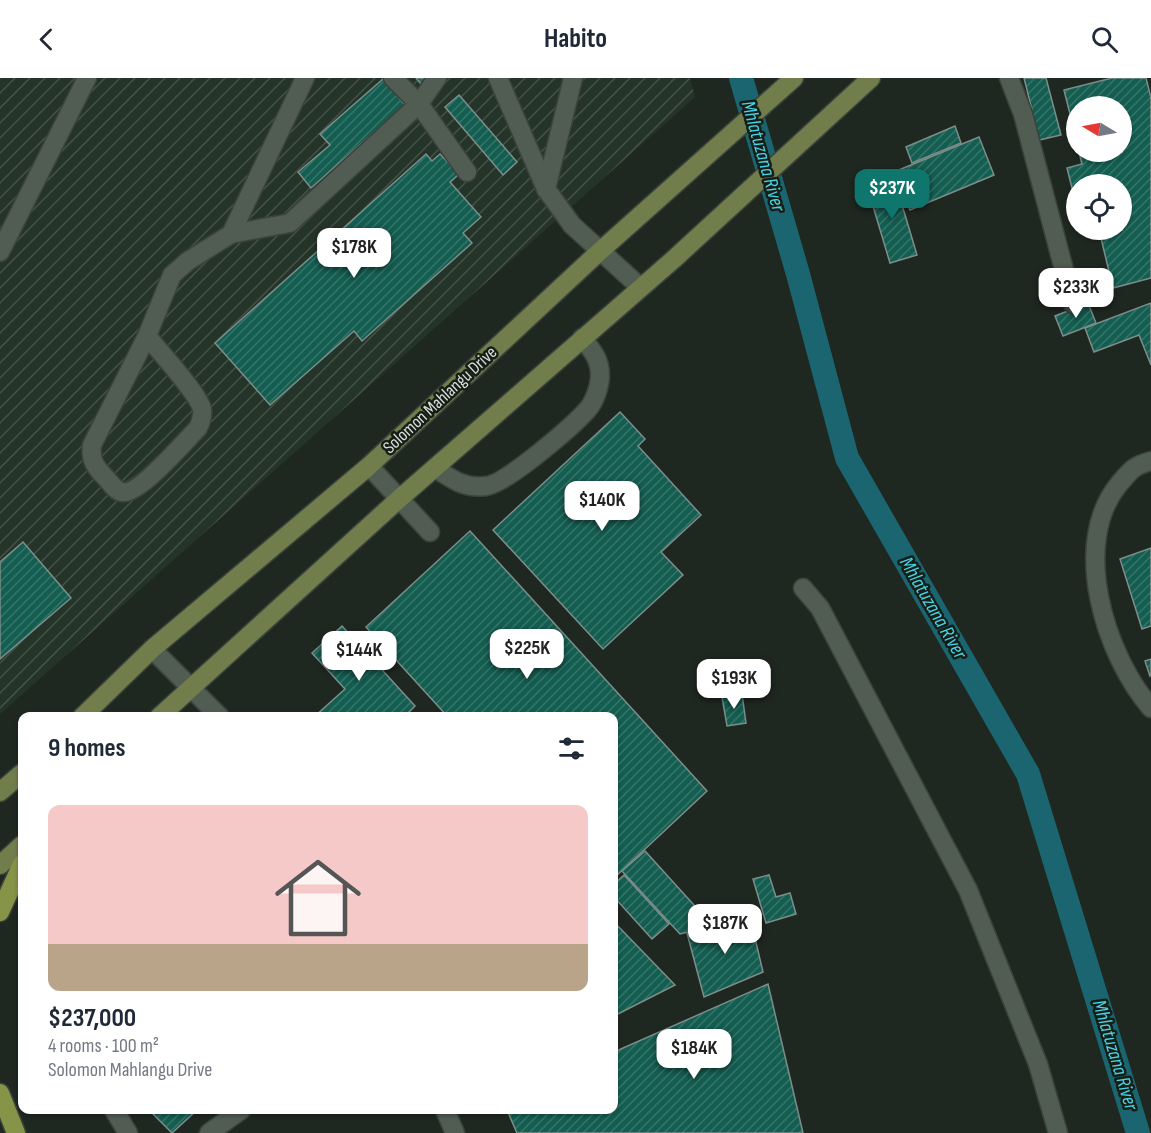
<!DOCTYPE html>
<meta charset="utf-8">
<style>
:root{--surface:#fff;--page:#f6f6f7;--text:#1f2937;--muted:#747a83;--accent:#0f766e}
body{margin:0;font-family:"Sofia Sans Condensed",sans-serif;background:var(--page);color:var(--text);height:100vh;display:flex;flex-direction:column;font-size:22px;white-space:nowrap}
*{box-sizing:border-box;margin:0}
p{font-size:20px;color:var(--muted)}
.icon{flex:none;width:33px;height:33px;fill:none;stroke:currentColor;stroke-width:2;stroke-linecap:round;stroke-linejoin:round}
.map{position:relative;flex:1;overflow:hidden}
.drawer{position:absolute;left:18px;top:634px;width:600px;height:402px;display:flex;flex-direction:column;background:var(--surface);border-radius:12px;box-shadow:0 2px 4px #0004}
.drawer>*{flex:none}
.needle{width:39px;rotate:280deg}
.tools{position:absolute;left:1066px;top:18px;display:grid;gap:12px}
.tools a{display:grid;place-items:center;width:66px;height:66px;border-radius:50%;background:var(--surface);box-shadow:0 2px 4px #0004;font-size:30px}
.price{position:absolute;translate:-50% -51px;padding:0 14px;border-radius:12px;background:#fff;color:#222;font-size:20px;line-height:39px;filter:drop-shadow(0 2px 3px #0008)}
.price::after{content:'';position:absolute;left:50%;top:36px;width:18px;height:14px;margin-left:-9px;background:inherit;clip-path:polygon(0 0,100% 0,50% 100%)}
.price.active{background:var(--accent);color:#fff}
ul{padding:0;list-style:none}
li{display:grid;align-content:center;gap:12px;height:318px;padding:0 30px}
li span{display:grid;place-items:center;height:186px;border-radius:12px;color:#555}
li>.icon{margin-inline-start:auto}
span .icon{width:108px;height:108px;fill:#fffc;stroke-width:1}
li b{font-size:26px}
h2{display:flex;justify-content:space-between;align-items:center;height:72px;padding:0 30px;font-size:26px}
header{display:flex;justify-content:space-between;align-items:center;height:78px;padding:0 30px;background:var(--surface);font-size:27px;font-weight:700}
.map>svg:first-child{display:block}
.industrial{fill:url(#industrial-furrows)}
.lines{fill:none;stroke-linecap:round;stroke-linejoin:round}
.canal{stroke:#1b6570;stroke-width:24}
.building{fill:url(#building-hatch);stroke:#7d8e8a;stroke-width:1.5}
.minor-casing{stroke:#3b423c;stroke-width:21}
.major-casing{stroke:#3b423c;stroke-width:21}
.highway-casing{stroke:#3b423c;stroke-width:21}
.minor{stroke:#515c52;stroke-width:18}
.major{stroke:#717e4c;stroke-width:18}
.highway{stroke:#869448;stroke-width:18}
.labels{text-anchor:middle;dominant-baseline:central;stroke-width:5;stroke-linejoin:round;paint-order:stroke}
.street-label{font-size:18px;fill:#d9dfda;stroke:#161f17}
.water-label{font-size:20px;font-style:italic;fill:#48d3e8;stroke:#161f17}
</style>
<header><svg class="icon" aria-label="back" viewBox="0 0 24 24"><path d="M15 5l-7 7 7 7"/></svg>Habito<svg class="icon" aria-label="search" viewBox="0 0 24 24"><circle cx="10" cy="10" r="6"/><path d="M15 15l6 6"/></svg></header>
<div class="map">
<svg width="1151" height="1055" viewBox="0 0 1151 1055">
<defs>
<pattern id="industrial-furrows" width="10" height="10" patternUnits="userSpaceOnUse" patternTransform="scale(1.5)"><rect width="10" height="10" fill="#253428"/><path d="M-1 1l2-2M0 10L10 0M9 11l2-2" fill="none" stroke="#445147"/></pattern>
<pattern id="building-hatch" width="6" height="6" patternUnits="userSpaceOnUse" patternTransform="scale(1.5)"><rect width="6" height="6" fill="#145d51"/><path d="M-1 1l2-2M0 6l6-6M5 7l2-2" fill="none" stroke="#367469"/></pattern>
</defs>
<rect width="100%" height="100%" fill="#1f2820"/>
<path class="industrial" d="M 0,0 L 690,0 L 695,19 L 0,636 Z"/>
<g class="lines">
<path class="canal" d="M 741,0 L 798,196 L 847,380 L 1028,696 L 1138,1055"/>
</g>
<g class="building">
<path d="M 416,0 L 428,0 L 421,6 Z"/>
<path d="M 1024,0 L 1046,0 L 1061,57 L 1035,63 L 1027,33 L 1032,32 Z"/>
<path d="M 1112,0 L 1146,0 L 1151,20 L 1151,200 L 1113,210 L 1099,152 L 1122,152 L 1122,106 L 1077,106 L 1077,113 L 1073,114 L 1067,90 L 1082,86 L 1079,74 L 1122,74 L 1122,28 L 1077,28 L 1077,64 L 1064,12 Z"/>
<path d="M 383,1 L 405,27 L 311,110 L 298,94 L 330,67 L 320,56 Z"/>
<path d="M 459,17 L 517,84 L 503,97 L 445,29 Z"/>
<path d="M 955,48 L 961,65 L 912,85 L 906,69 Z"/>
<path d="M 979,59 L 994,97 L 910,132 L 894,94 Z"/>
<path d="M 426,76 L 432,83 L 440,76 L 459,96 L 450,104 L 481,139 L 463,155 L 472,165 L 362,263 L 354,253 L 270,327 L 215,265 Z"/>
<path d="M 894,100 L 917,177 L 890,185 L 867,108 Z"/>
<path d="M 1088,225 L 1096,245 L 1063,258 L 1055,238 Z"/>
<path d="M 1151,225 L 1151,287 L 1139,257 L 1094,274 L 1085,250 Z"/>
<path d="M 620,334 L 645,361 L 638,368 L 701,437 L 661,474 L 683,497 L 603,571 L 493,452 Z"/>
<path d="M 470,453 L 707,713 L 614,800 L 614,639 L 448,639 L 366,549 Z"/>
<path d="M 23,464 L 71,520 L 0,581 L 0,484 Z"/>
<path d="M 1151,470 L 1151,548 L 1142,551 L 1120,481 Z"/>
<path d="M 342,548 L 415,628 L 404,639 L 314,639 L 345,611 L 312,575 Z"/>
<path d="M 1151,581 L 1151,597 L 1150,598 L 1145,583 Z"/>
<path d="M 742,616 L 746,645 L 727,648 L 722,619 Z"/>
<path d="M 645,773 L 713,848 L 680,856 L 622,793 Z"/>
<path d="M 624,797 L 669,846 L 652,861 L 614,819 L 614,806 Z"/>
<path d="M 769,797 L 776,819 L 790,815 L 796,836 L 766,845 L 753,801 Z"/>
<path d="M 750,839 L 763,894 L 704,919 L 687,855 Z"/>
<path d="M 614,844 L 675,907 L 614,938 Z"/>
<path d="M 768,906 L 803,1055 L 517,1055 L 507,1032 L 614,1032 L 614,974 Z"/>
<path d="M 149,1032 L 197,1032 L 172,1055 Z"/>
</g>
<g class="lines">
<defs>
<g id="minor">
<path d="M 393,0 L 419,26 L 467,94"/>
<path d="M 498,0 L 546,111 L 572,147 L 640,209"/>
<path d="M 1009,0 L 1023,36 L 1073,226"/>
<path d="M 546,111 L 573,0"/>
<path d="M 231,156 L 290,145 L 419,26 L 437,0"/>
<path d="M 0,174 L 87,0"/>
<path d="M 147,258 C 159,273 198,315 202,331 C 203,338 201,344 198,350 C 186,362 138,418 122,414 C 115,413 110,404 105,399 C 95,389 90,381 92,367 L 147,258 L 172,197 L 188,183 L 231,156 L 305,0"/>
<path d="M 1151,383 C 1133,388 1131,392 1119,406 C 1070,465 1105,577 1151,630"/>
<path d="M 369,388 L 430,454"/>
<path d="M 435,390 C 451,401 465,411 486,408 C 506,406 573,348 588,331 C 595,323 600,307 600,297 C 600,281 592,272 582,260"/>
<path d="M 803,510 L 820,530 L 968,812 L 1038,986 L 1058,1055"/>
<path d="M 152,571 L 220,639"/>
<path d="M 114,1032 L 128,1055"/>
<path d="M 445,1032 L 455,1055"/>
<path d="M 209,1055 L 241,1032"/>
</g>
<g id="major">
<path d="M 82,639 L 152,571 L 369,388 L 599,174 L 794,0"/>
<path d="M 159,639 L 399,421 L 674,181 L 871,0"/>
<path d="M 0,714 L 22,695"/>
<path d="M 0,787 L 22,767"/>
</g>
<g id="highway">
<path d="M 0,834 L 22,786"/>
<path d="M 0,1015 L 16,1055"/>
</g>
</defs>
<use href="#minor" class="minor-casing"/>
<use href="#major" class="major-casing"/>
<use href="#highway" class="highway-casing"/>
<use href="#minor" class="minor"/>
<use href="#major" class="major"/>
<use href="#highway" class="highway"/>
</g>
<g class="labels">
<g class="street-label">
<text transform="translate(440 322) rotate(-43)">Solomon Mahlangu Drive</text>
</g>
<g class="water-label">
<text transform="translate(763 78) rotate(74)">Mhlatuzana River</text>
<text transform="translate(933 530) rotate(60)">Mhlatuzana River</text>
<text transform="translate(1115 977) rotate(73)">Mhlatuzana River</text>
</g>
</g>
</svg>
<div class="tools">
<a><svg class="needle" viewBox="-14 -14 28 28"><path d="M0-13l5 13h-10z" fill="#e53935"/><path d="M0 13l5-13h-10z" fill="#747a83"/></svg></a>
<a><svg class="icon" aria-label="locate" viewBox="0 0 24 24"><circle cx="12" cy="12" r="6"/><path d="M12 2v4M12 18v4M2 12h4M18 12h4"/></svg></a>
</div>
<b class="price active" style="left:892px;top:142px">$237K</b>
<b class="price" style="left:354px;top:201px">$178K</b>
<b class="price" style="left:1076px;top:241px">$233K</b>
<b class="price" style="left:602px;top:454px">$140K</b>
<b class="price" style="left:527px;top:602px">$225K</b>
<b class="price" style="left:359px;top:604px">$144K</b>
<b class="price" style="left:734px;top:632px">$193K</b>
<b class="price" style="left:725px;top:877px">$187K</b>
<b class="price" style="left:694px;top:1002px">$184K</b>
<section class="drawer">
<h2>9 homes<svg class="icon" aria-label="filters" viewBox="0 0 24 24"><path d="M4 7h16M4 17h16"/><circle cx="9" cy="7" r="2"/><circle cx="15" cy="17" r="2"/></svg></h2>
<ul>
<li><span style="background:linear-gradient(#f6c9c9 75%,#b9a48a 0)"><svg class="icon" aria-label="home" viewBox="0 0 24 24"><path d="M3 11l9-7 9 7M6 9v11h12V9"/></svg></span><div><b>$237,000</b><p>4 rooms · 100 m²</p><p>Solomon Mahlangu Drive</p></div></li>
</ul>
</section>
</div>
